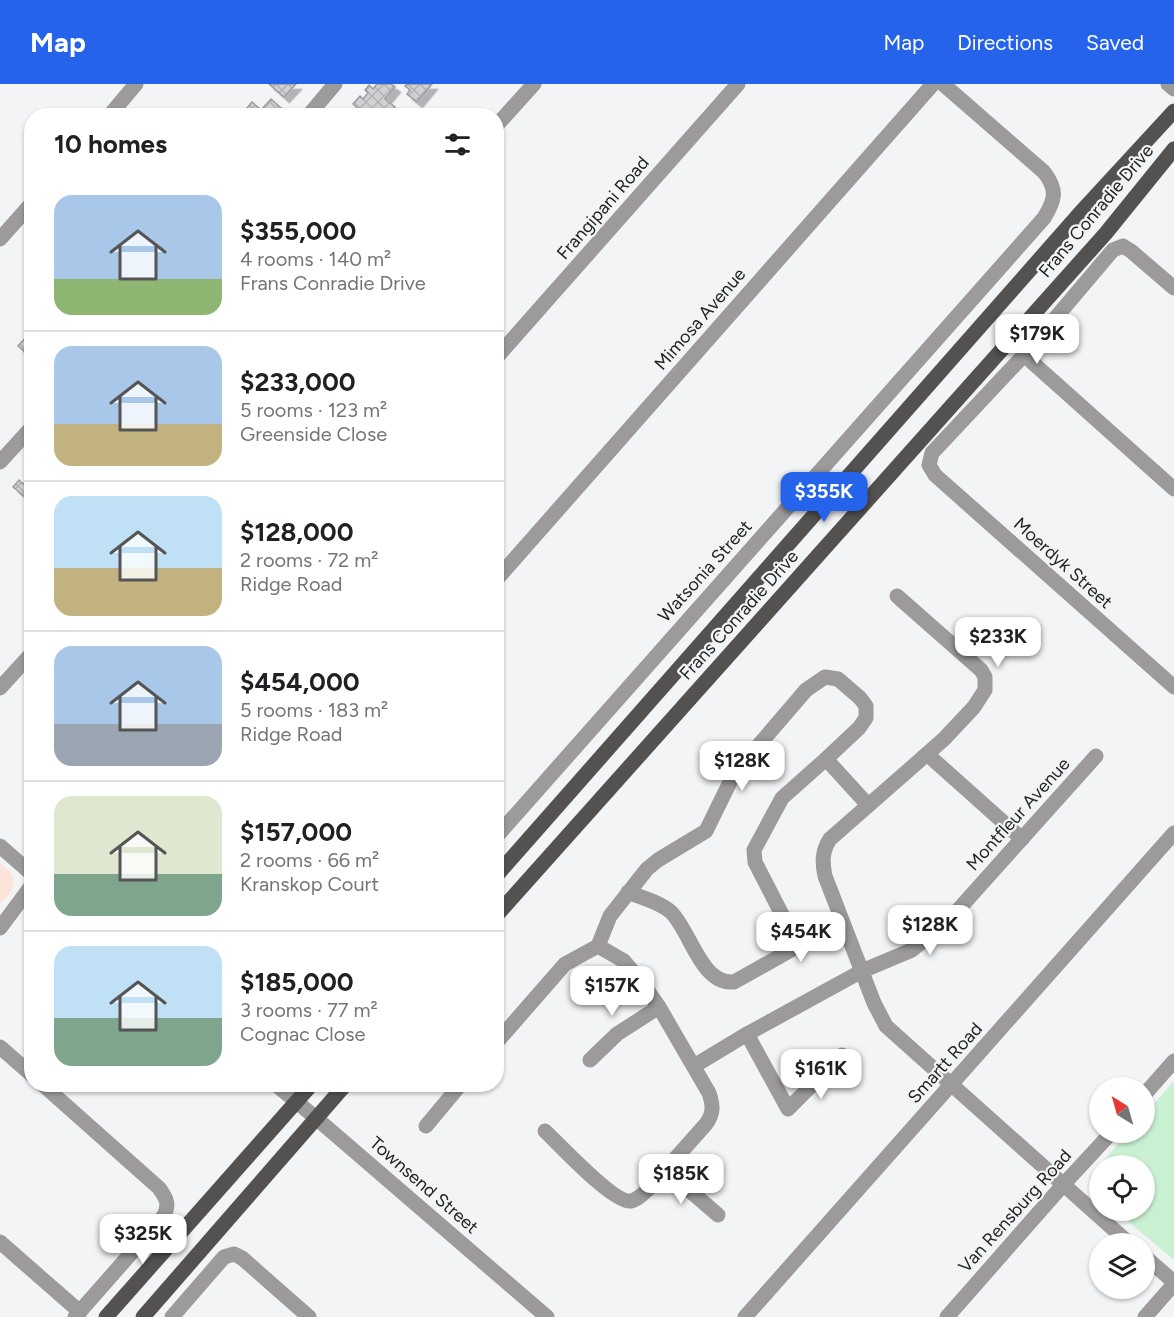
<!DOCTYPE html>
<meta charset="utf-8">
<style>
:root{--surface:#fff;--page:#f6f6f6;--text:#202124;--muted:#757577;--line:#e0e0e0;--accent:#2563eb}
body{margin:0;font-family:Figtree,sans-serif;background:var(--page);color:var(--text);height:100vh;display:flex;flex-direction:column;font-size:22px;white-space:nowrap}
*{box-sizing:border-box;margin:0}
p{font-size:20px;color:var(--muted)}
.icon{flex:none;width:33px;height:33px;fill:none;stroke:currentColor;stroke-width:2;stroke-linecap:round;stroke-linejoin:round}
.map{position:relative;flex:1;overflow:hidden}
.drawer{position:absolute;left:24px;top:24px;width:480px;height:984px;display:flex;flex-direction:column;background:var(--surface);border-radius:24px;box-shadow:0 2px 4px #0004}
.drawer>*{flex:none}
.needle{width:39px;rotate:323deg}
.controls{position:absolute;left:1089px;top:993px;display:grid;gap:12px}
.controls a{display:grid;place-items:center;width:66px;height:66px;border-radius:50%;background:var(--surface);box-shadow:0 2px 4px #0004;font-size:30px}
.price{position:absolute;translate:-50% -51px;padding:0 14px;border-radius:12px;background:#fff;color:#222;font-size:20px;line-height:39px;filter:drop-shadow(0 2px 3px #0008)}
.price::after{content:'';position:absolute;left:50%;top:36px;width:18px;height:14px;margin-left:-9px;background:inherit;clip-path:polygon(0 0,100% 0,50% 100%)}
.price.active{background:var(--accent);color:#fff}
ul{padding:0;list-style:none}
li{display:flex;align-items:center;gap:18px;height:150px;padding:0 30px}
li+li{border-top:2px solid var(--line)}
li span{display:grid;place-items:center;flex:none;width:168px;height:120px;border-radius:18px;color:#555}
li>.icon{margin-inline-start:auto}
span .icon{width:72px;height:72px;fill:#fffc;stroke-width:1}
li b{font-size:26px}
h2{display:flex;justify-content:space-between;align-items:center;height:72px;padding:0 30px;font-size:26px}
header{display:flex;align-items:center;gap:36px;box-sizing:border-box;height:84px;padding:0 30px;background:var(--accent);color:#fff}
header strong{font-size:28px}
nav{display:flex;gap:33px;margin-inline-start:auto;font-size:21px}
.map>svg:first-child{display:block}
.commercial{fill:#fde4db}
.garden{fill:#c9f0d1}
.building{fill:url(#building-cross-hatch);stroke:#9d9c9d;stroke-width:1.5;filter:url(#shadow)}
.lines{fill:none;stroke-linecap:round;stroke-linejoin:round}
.minor{stroke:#9c9a9a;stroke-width:15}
.major{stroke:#545251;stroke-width:15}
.labels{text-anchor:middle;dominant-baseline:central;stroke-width:4.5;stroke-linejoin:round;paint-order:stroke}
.street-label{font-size:18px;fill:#232424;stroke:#f2f4f6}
</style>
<header>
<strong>Map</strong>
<nav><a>Map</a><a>Directions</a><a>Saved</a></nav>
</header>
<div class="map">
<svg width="1174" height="1233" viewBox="0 0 1174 1233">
<defs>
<pattern id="building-cross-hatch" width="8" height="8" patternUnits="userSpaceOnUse" patternTransform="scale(1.5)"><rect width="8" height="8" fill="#d1d0d2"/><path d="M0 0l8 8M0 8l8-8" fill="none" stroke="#b3b2b4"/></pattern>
<filter id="shadow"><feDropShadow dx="5.5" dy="5.5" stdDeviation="0" flood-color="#0004"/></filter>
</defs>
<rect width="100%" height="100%" fill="#f2f4f6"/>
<path class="commercial" d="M 0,779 L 11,789 L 14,796 L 12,807 L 0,820 Z"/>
<path class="garden" d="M 1174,997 L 1174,1176 L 1116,1127 L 1144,1126 L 1144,1082 L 1100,1082 L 1099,1112 L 1092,1106 L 1090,1092 L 1128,1049 L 1144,1048 L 1145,1030 Z"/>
<g class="building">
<path d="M 269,0 L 296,0 L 284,13 Z"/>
<path d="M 377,0 L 391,0 L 395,3 L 385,15 L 395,23 L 387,32 L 381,32 L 374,26 L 369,32 L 366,32 L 353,20 L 360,12 L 363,15 L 368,9 L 365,6 L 369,1 L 373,5 Z"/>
<path d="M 407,0 L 432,0 L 417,18 L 407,10 L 410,6 L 405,2 Z"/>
<path d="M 271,15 L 281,24 L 275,32 L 241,31 L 252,18 L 261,26 Z"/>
<path d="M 31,248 L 32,248 L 32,274 L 18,262 Z"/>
<path d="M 30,393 L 32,394 L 32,419 L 13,403 L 19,396 L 23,400 Z"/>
</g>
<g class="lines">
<g class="minor">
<path d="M 1168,0 L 1174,5"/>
<path d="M 109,32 L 136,0"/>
<path d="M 308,32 L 335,0"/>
<path d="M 496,42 L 534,0"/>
<path d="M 0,155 L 32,119"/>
<path d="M 1174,204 L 1131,167 L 1123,162 L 1113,166 L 1024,271 L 932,369 L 929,381 L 935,391 L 1174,603"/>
<path d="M 1024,271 L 1174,405"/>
<path d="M 496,274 L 738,0"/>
<path d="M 0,378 L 32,343"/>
<path d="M 496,496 L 933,0"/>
<path d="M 897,512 L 981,586 L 985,593 L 985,606 L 974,623 L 944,655 L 830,755 C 822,767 822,778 825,792 L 874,919 L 886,942 L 1130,1160"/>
<path d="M 0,604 L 32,569"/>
<path d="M 927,670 L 1022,755"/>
<path d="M 826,675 L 868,721"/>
<path d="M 496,753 L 1044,134 C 1055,116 1058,106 1044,88 L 943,0"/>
<path d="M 0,762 L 32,790"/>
<path d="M 0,844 L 32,801"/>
<path d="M 747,950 L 788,1025 L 842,971"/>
<path d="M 496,959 L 565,880 L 598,862 L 610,832 L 647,785 L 658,776 L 706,747 L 734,690 L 806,606 L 825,593 L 838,595 L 860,614 L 866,622 L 866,634 L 859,644 L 826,675 L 782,714 L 754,766 L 755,778 L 793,852 L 795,857 L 791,866 L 734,898 C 701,901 691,848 671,828 C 660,818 642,814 628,808"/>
<path d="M 0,963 L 32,991"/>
<path d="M 590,976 L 617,950 L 659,923"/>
<path d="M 694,982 L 747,950 L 862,887 L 912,866 L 950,835 L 1096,672"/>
<path d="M 42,1000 L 159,1104 C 167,1115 170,1121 163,1133 L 75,1233"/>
<path d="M 275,1000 L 316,1034 L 547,1233"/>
<path d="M 1144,1011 L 1174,977"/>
<path d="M 426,1042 L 461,1000"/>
<path d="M 545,1047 C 559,1060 614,1120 631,1117 C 639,1115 645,1108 650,1103 L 706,1040 C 714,1029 713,1021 709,1009 L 659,923 L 641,897 L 624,877 L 598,862"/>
<path d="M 666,1086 L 718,1131"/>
<path d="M 0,1158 L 80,1228"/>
<path d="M 1144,1172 L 1174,1198"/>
<path d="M 172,1233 L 224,1173 L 234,1170 L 242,1174 L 309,1233"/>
<path d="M 745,1233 L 1174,749"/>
<path d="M 947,1233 L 1063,1101 L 1112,1048"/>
<path d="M 1145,1233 L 1174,1200"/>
</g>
<g class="major">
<path d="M 496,792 L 1081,128 L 1174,27"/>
<path d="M 496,832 L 1106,149 L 1174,65"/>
<path d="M 106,1233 L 312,1000"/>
<path d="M 143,1233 L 346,1000"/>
</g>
</g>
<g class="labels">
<g class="street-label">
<text transform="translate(603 124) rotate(-49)">Frangipani Road</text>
<text transform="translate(1096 127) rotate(-50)">Frans Conradie Drive</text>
<text transform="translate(700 235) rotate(-49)">Mimosa Avenue</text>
<text transform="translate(1063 479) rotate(42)">Moerdyk Street</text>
<text transform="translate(705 487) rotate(-48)">Watsonia Street</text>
<text transform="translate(739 531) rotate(-48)">Frans Conradie Drive</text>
<text transform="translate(1018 730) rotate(-48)">Montfleur Avenue</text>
<text transform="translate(945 979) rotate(-48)">Smartt Road</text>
<text transform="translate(424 1101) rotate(41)">Townsend Street</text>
<text transform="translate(1015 1127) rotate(-48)">Van Rensburg Road</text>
</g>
</g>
</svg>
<div class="controls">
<a><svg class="needle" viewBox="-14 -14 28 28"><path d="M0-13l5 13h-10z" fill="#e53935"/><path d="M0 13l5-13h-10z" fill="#757577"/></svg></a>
<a><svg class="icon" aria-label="locate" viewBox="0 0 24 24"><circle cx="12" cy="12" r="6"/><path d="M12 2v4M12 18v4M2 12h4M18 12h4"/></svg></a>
<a><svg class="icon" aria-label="layers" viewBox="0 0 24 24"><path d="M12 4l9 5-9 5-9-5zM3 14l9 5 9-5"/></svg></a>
</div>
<b class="price" style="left:1037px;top:281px">$179K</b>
<b class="price active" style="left:824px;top:439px">$355K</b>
<b class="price" style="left:998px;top:584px">$233K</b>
<b class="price" style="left:742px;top:708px">$128K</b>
<b class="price" style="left:930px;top:872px">$128K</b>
<b class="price" style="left:801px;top:879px">$454K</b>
<b class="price" style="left:612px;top:933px">$157K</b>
<b class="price" style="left:821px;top:1016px">$161K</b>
<b class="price" style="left:681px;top:1121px">$185K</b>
<b class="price" style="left:143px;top:1181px">$325K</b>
<section class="drawer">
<h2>10 homes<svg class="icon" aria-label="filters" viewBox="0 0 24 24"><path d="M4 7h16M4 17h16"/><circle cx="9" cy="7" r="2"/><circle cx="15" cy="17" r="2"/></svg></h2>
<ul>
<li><span style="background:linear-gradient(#a9c7e8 70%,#8fb573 0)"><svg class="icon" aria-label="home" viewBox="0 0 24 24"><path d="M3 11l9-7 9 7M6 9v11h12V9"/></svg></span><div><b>$355,000</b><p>4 rooms · 140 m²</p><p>Frans Conradie Drive</p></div></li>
<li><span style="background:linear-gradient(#a9c7e8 65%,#c2b280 0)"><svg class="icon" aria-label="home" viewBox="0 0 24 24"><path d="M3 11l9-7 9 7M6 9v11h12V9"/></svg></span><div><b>$233,000</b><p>5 rooms · 123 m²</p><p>Greenside Close</p></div></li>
<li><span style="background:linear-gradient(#bfe0f5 60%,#c2b280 0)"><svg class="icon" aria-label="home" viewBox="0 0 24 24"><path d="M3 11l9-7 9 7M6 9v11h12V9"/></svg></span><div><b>$128,000</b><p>2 rooms · 72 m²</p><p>Ridge Road</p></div></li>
<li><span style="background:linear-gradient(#a9c7e8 65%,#9aa5b1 0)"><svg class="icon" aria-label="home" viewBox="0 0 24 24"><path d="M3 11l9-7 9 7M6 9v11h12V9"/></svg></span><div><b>$454,000</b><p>5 rooms · 183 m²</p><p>Ridge Road</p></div></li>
<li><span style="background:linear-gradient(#dfe7d0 65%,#7fa58c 0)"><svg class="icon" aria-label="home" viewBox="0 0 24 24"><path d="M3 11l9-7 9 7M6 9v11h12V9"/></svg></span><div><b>$157,000</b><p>2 rooms · 66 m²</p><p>Kranskop Court</p></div></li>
<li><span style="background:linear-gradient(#bfe0f5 60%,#7fa58c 0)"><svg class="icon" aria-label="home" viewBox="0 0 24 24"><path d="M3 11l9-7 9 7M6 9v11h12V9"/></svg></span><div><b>$185,000</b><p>3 rooms · 77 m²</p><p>Cognac Close</p></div></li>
</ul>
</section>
</div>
